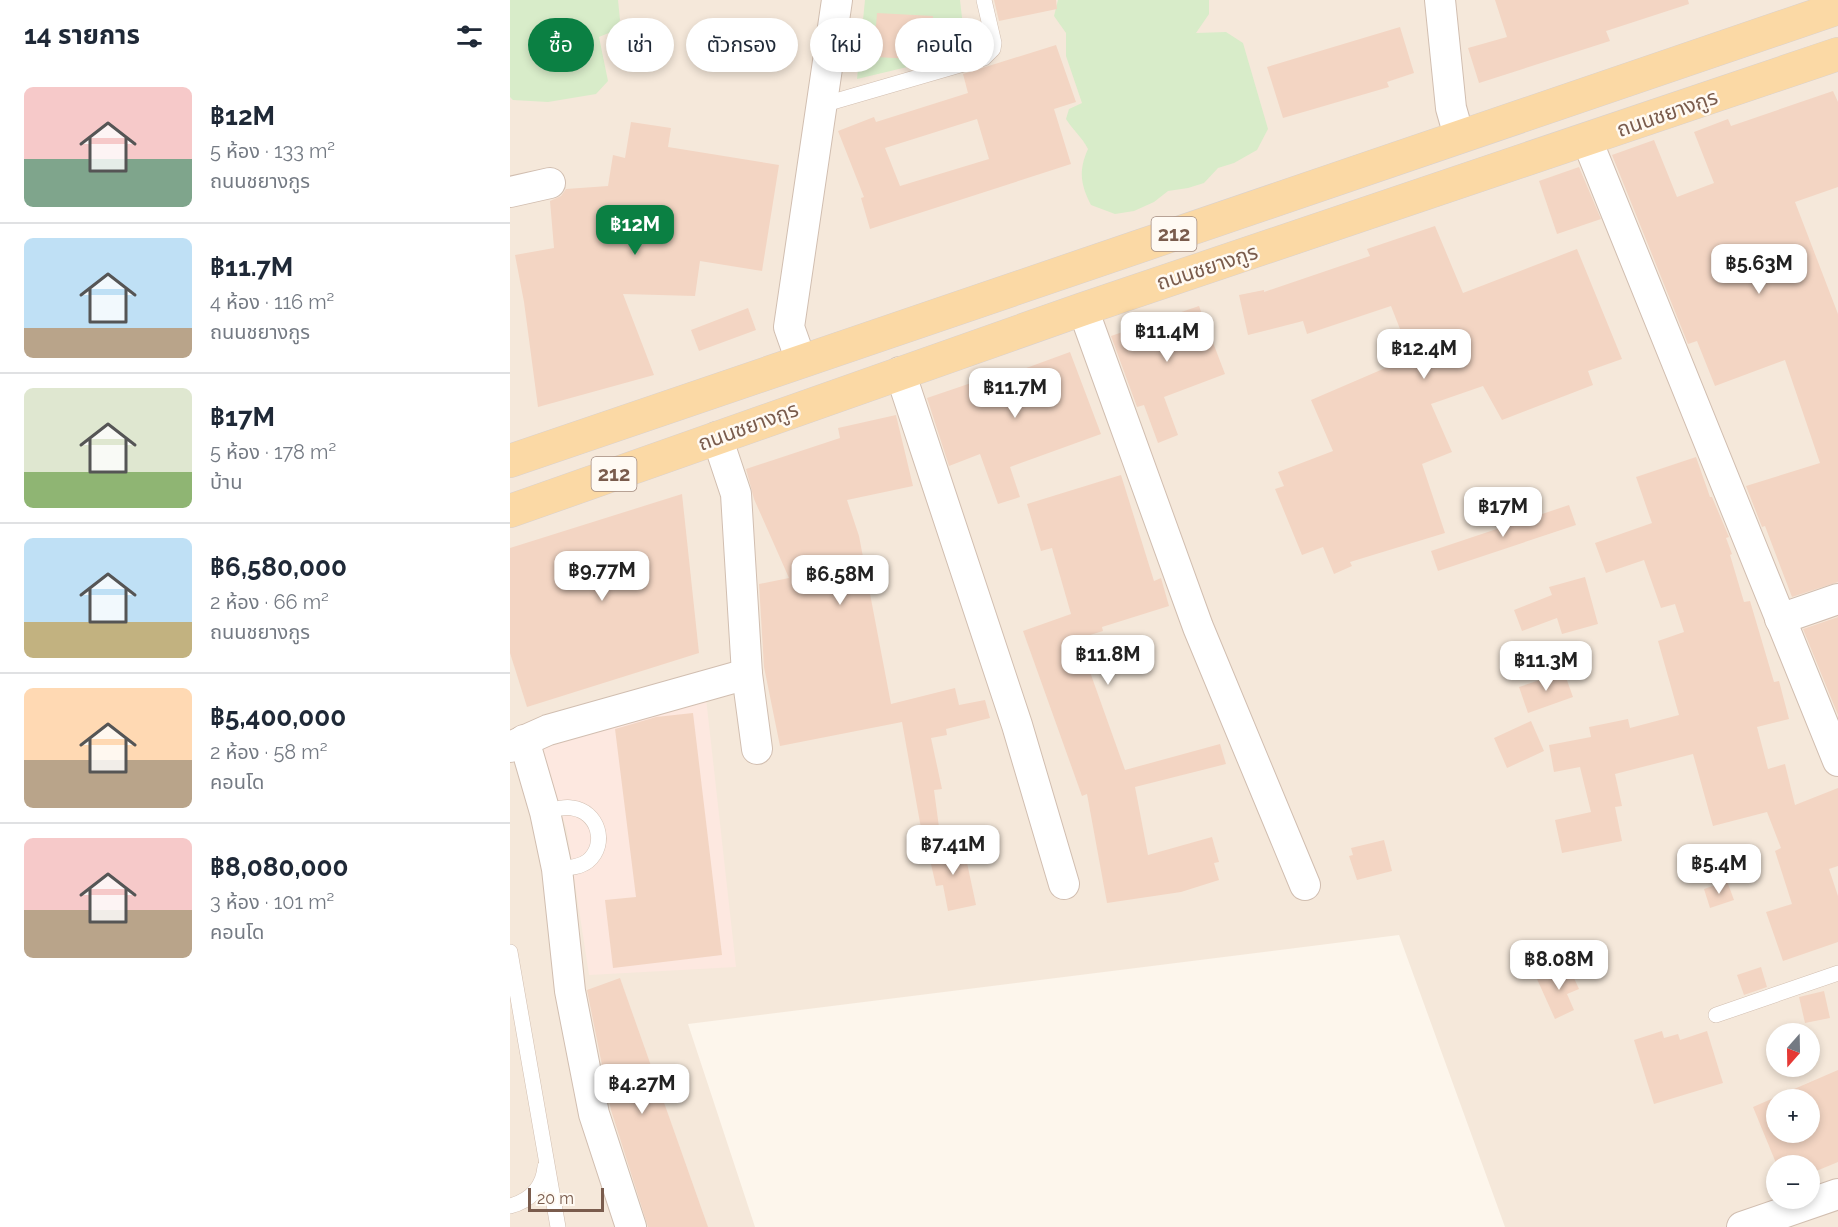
<!DOCTYPE html>
<html lang="th">
<meta charset="utf-8">
<style>
:root{--surface:#fff;--page:#f2f2f3;--text:#1f2937;--muted:#747a83;--line:#e0e1e3;--accent:#0b8043}
body{margin:0;font-family:Raleway,"Noto Sans Thai",sans-serif;background:var(--page);color:var(--text);height:100vh;display:flex;flex-direction:column;font-size:22px;white-space:nowrap}
*{box-sizing:border-box;margin:0}
p{font-size:20px;color:var(--muted)}
.icon{flex:none;width:33px;height:33px;fill:none;stroke:currentColor;stroke-width:2;stroke-linecap:round;stroke-linejoin:round}
.map{position:relative;flex:1;overflow:hidden}
.side{display:flex;flex-direction:column;background:var(--surface);width:510px}
.side>*{flex:none}
.banner{position:absolute;left:18px;top:18px;width:570px;height:54px;display:flex;gap:12px}
.needle{width:39px;rotate:200deg}
.controls{position:absolute;left:1256px;top:1023px;display:grid;gap:12px}
.controls a{display:grid;place-items:center;width:54px;height:54px;border-radius:50%;background:var(--surface);box-shadow:0 3px 9px #0003;font-size:30px}
.scale{position:absolute;left:18px;bottom:15px;width:76px;box-sizing:border-box;padding-left:6px;border:3px solid #7a5c4d;border-top:0;font-size:16px;line-height:21px;white-space:nowrap;color:#7a5c4d;-webkit-text-stroke:4px #fffaf3;paint-order:stroke}
.price{position:absolute;translate:-50% -51px;padding:0 14px;border-radius:12px;background:#fff;color:#222;font-size:20px;line-height:39px;filter:drop-shadow(0 2px 3px #0008)}
.price::after{content:'';position:absolute;left:50%;top:36px;width:18px;height:14px;margin-left:-9px;background:inherit;clip-path:polygon(0 0,100% 0,50% 100%)}
.price.on{background:var(--accent);color:#fff}
ul{padding:0;list-style:none}
li{display:flex;align-items:center;gap:18px;height:150px;padding:0 24px}
li+li{border-top:2px solid var(--line)}
li span{display:grid;place-items:center;flex:none;width:168px;height:120px;border-radius:9px;color:#555}
li>.icon{margin-inline-start:auto}
span .icon{width:72px;height:72px;fill:#fffc;stroke-width:1}
li b{font-size:26px}
h2{display:flex;justify-content:space-between;align-items:center;height:72px;padding:0 24px;font-size:26px}
.tag{padding:0 21px;border-radius:27px;background:var(--surface);box-shadow:0 3px 9px #0003;font-size:21px;line-height:54px}
.tag.on{background:var(--accent);color:#fff}
main{display:flex;flex:1;min-height:0}
.map>svg:first-child{display:block}
.residential{fill:#f5e8da;fill-rule:evenodd}
.commercial{fill:#fde8e0}
.green{fill:#d8ecc9}
.building{fill:#f3d5c3;fill-rule:evenodd}
.lines{fill:none;stroke-linecap:round;stroke-linejoin:round}
.service-casing{stroke:#d1beb0;stroke-width:16}
.minor-casing{stroke:#d1beb0;stroke-width:32}
.primary-casing{stroke:#dad1cd;stroke-width:34}
.service{stroke:#fff;stroke-width:15}
.minor{stroke:#fff;stroke-width:30}
.primary{stroke:#fbd9a5;stroke-width:33}
.labels{text-anchor:middle;dominant-baseline:central;stroke-width:5;stroke-linejoin:round;paint-order:stroke}
.shield{fill:#fffaf3;stroke:#a28b7f;stroke-width:1.5}
.shield-label{font-size:20px;font-weight:bold;fill:#7a5c4d}
.street-label{font-size:21px;fill:#7a5c4d;stroke:#fffaf3}
</style>
<main>
<section class="side">
<h2>14 รายการ<svg class="icon" aria-label="filters" viewBox="0 0 24 24"><path d="M4 7h16M4 17h16"/><circle cx="9" cy="7" r="2"/><circle cx="15" cy="17" r="2"/></svg></h2>
<ul>
<li><span style="background:linear-gradient(#f6c9c9 60%,#7fa58c 0)"><svg class="icon" aria-label="home" viewBox="0 0 24 24"><path d="M3 11l9-7 9 7M6 9v11h12V9"/></svg></span><div><b>฿12M</b><p>5 ห้อง · 133 m²</p><p>ถนนชยางกูร</p></div></li>
<li><span style="background:linear-gradient(#bfe0f5 75%,#b9a48a 0)"><svg class="icon" aria-label="home" viewBox="0 0 24 24"><path d="M3 11l9-7 9 7M6 9v11h12V9"/></svg></span><div><b>฿11.7M</b><p>4 ห้อง · 116 m²</p><p>ถนนชยางกูร</p></div></li>
<li><span style="background:linear-gradient(#dfe7d0 70%,#8fb573 0)"><svg class="icon" aria-label="home" viewBox="0 0 24 24"><path d="M3 11l9-7 9 7M6 9v11h12V9"/></svg></span><div><b>฿17M</b><p>5 ห้อง · 178 m²</p><p>บ้าน</p></div></li>
<li><span style="background:linear-gradient(#bfe0f5 70%,#c2b280 0)"><svg class="icon" aria-label="home" viewBox="0 0 24 24"><path d="M3 11l9-7 9 7M6 9v11h12V9"/></svg></span><div><b>฿6,580,000</b><p>2 ห้อง · 66 m²</p><p>ถนนชยางกูร</p></div></li>
<li><span style="background:linear-gradient(#ffd9b3 60%,#b9a48a 0)"><svg class="icon" aria-label="home" viewBox="0 0 24 24"><path d="M3 11l9-7 9 7M6 9v11h12V9"/></svg></span><div><b>฿5,400,000</b><p>2 ห้อง · 58 m²</p><p>คอนโด</p></div></li>
<li><span style="background:linear-gradient(#f6c9c9 60%,#b9a48a 0)"><svg class="icon" aria-label="home" viewBox="0 0 24 24"><path d="M3 11l9-7 9 7M6 9v11h12V9"/></svg></span><div><b>฿8,080,000</b><p>3 ห้อง · 101 m²</p><p>คอนโด</p></div></li>
</ul>
</section>
<div class="map">
<svg width="1328" height="1227" viewBox="0 0 1328 1227">
<rect width="100%" height="100%" fill="#fdf6ec"/>
<path class="residential" d="M 0,0 L 1328,0 L 1328,1227 L 995,1227 L 889,935 L 178,1024 L 245,1227 L 0,1227 ZM 1266,1034 L 1299,1034 L 1299,1066 L 1266,1066 ZM 1266,1100 L 1299,1100 L 1299,1132 L 1266,1132 ZM 1266,1166 L 1299,1166 L 1299,1198 L 1266,1198 Z"/>
<path class="commercial" d="M 196,698 L 226,967 L 79,975 L 57,831 L 31,746 Z"/>
<g class="green">
<path d="M 0,0 L 108,0 L 110,20 L 106,30 L 89,37 L 98,81 L 86,94 L 38,102 L 3,100 L 0,97 Z"/>
<path d="M 355,0 L 450,0 L 456,53 L 347,79 Z"/>
<path d="M 548,0 L 699,0 L 699,14 L 686,33 L 716,32 L 733,43 L 758,129 L 747,150 L 724,163 L 708,168 L 694,183 L 678,188 L 658,191 L 644,202 L 624,211 L 605,214 L 581,205 C 571,185 568,171 578,149 C 572,137 563,130 556,119 L 559,109 L 572,103 L 556,56 L 556,33 L 544,16 Z"/>
</g>
<g class="building">
<path d="M 484,0 L 546,0 L 547,9 L 489,21 Z"/>
<path d="M 985,0 L 1178,0 L 1179,4 L 1096,31 L 1100,41 L 969,83 L 958,48 L 997,37 Z"/>
<path d="M 367,13 L 423,16 L 421,60 L 366,57 L 366,50 L 355,50 L 356,26 L 366,26 Z"/>
<path d="M 890,27 L 904,73 L 877,82 L 879,87 L 773,118 L 757,67 Z"/>
<path d="M 546,45 L 566,102 L 544,109 L 561,164 L 360,229 L 351,198 L 354,197 L 328,131 L 364,117 L 366,122 L 458,93 L 453,74 ZM 467,119 L 479,159 L 390,186 L 375,148 Z"/>
<path d="M 1323,91 L 1328,102 L 1328,187 L 1285,202 L 1328,314 L 1328,582 L 1282,597 L 1255,526 L 1252,527 L 1236,486 L 1310,463 L 1275,360 L 1205,386 L 1187,341 L 1178,344 L 1102,155 L 1144,140 L 1167,197 L 1204,183 L 1184,132 L 1218,119 L 1221,126 Z"/>
<path d="M 121,122 L 161,128 L 158,147 L 269,165 L 252,271 L 190,261 L 185,296 L 113,294 L 144,375 L 28,407 L 14,302 L 5,255 L 44,248 L 40,201 L 51,196 L 56,189 L 98,186 L 103,155 L 115,158 Z"/>
<path d="M 1069,167 L 1091,219 L 1047,234 L 1029,181 Z"/>
<path d="M 925,226 L 953,293 L 1067,249 L 1112,359 L 1078,371 L 1083,385 L 992,420 L 973,386 L 921,404 L 942,452 L 912,464 L 935,533 L 840,562 L 842,566 L 824,574 L 813,547 L 792,555 L 765,489 L 774,486 L 768,472 L 823,451 L 801,400 L 901,357 L 881,306 L 797,334 L 793,321 L 738,335 L 729,295 L 754,290 L 754,292 L 860,256 L 857,249 Z"/>
<path d="M 689,306 L 715,374 L 654,397 L 668,435 L 648,443 L 634,405 L 627,407 L 601,336 Z"/>
<path d="M 238,308 L 246,330 L 189,351 L 181,330 Z"/>
<path d="M 560,352 L 591,434 L 500,467 L 510,497 L 488,504 L 470,454 L 439,466 L 417,398 L 470,380 L 472,384 Z"/>
<path d="M 386,415 L 403,486 L 337,500 L 349,536 L 381,704 L 445,688 L 449,705 L 475,700 L 480,718 L 436,729 L 437,735 L 421,738 L 432,789 L 424,790 L 431,842 L 414,845 L 392,722 L 270,746 L 254,667 L 249,584 L 279,578 L 244,499 L 236,469 L 330,438 L 328,428 Z"/>
<path d="M 1186,457 L 1200,497 L 1202,497 L 1219,537 L 1216,538 L 1222,554 L 1220,555 L 1234,602 L 1240,601 L 1264,682 L 1269,681 L 1279,719 L 1247,727 L 1258,769 L 1275,764 L 1285,805 L 1328,788 L 1328,866 L 1319,869 L 1328,896 L 1328,942 L 1273,961 L 1256,912 L 1282,904 L 1265,851 L 1271,848 L 1257,812 L 1203,826 L 1183,754 L 1105,774 L 1112,806 L 1105,807 L 1112,841 L 1052,853 L 1045,820 L 1081,812 L 1070,767 L 1044,772 L 1039,745 L 1081,737 L 1079,727 L 1118,719 L 1120,728 L 1169,715 L 1148,641 L 1174,632 L 1165,604 L 1151,608 L 1134,560 L 1096,573 L 1085,543 L 1142,523 L 1126,477 Z"/>
<path d="M 611,475 L 644,581 L 651,578 L 659,606 L 592,627 L 593,631 L 580,635 L 582,640 L 570,644 L 615,770 L 710,744 L 716,764 L 625,787 L 638,855 L 702,837 L 709,862 L 704,863 L 709,880 L 671,892 L 597,903 L 577,794 L 572,796 L 513,631 L 561,614 L 542,548 L 531,551 L 517,504 Z"/>
<path d="M 172,494 L 189,653 L 17,707 L 0,653 L 0,548 Z"/>
<path d="M 1059,505 L 1066,525 L 928,571 L 921,551 Z"/>
<path d="M 1075,577 L 1088,624 L 1052,634 L 1047,618 L 1012,631 L 1004,610 L 1042,595 L 1039,587 Z"/>
<path d="M 1328,617 L 1328,715 L 1293,629 Z"/>
<path d="M 1054,672 L 1063,697 L 1018,713 L 1009,687 Z"/>
<path d="M 183,713 L 212,955 L 103,968 L 95,900 L 126,897 L 105,729 L 146,717 Z"/>
<path d="M 1021,721 L 1034,751 L 997,768 L 984,738 Z"/>
<path d="M 874,840 L 882,871 L 847,880 L 839,856 L 843,855 L 841,848 Z"/>
<path d="M 453,844 L 466,905 L 438,911 L 433,885 L 426,886 L 418,851 Z"/>
<path d="M 1217,881 L 1224,900 L 1200,908 L 1194,889 Z"/>
<path d="M 1058,965 L 1069,989 L 1057,994 L 1064,1010 L 1045,1019 L 1027,979 Z"/>
<path d="M 1251,967 L 1257,987 L 1234,995 L 1227,975 Z"/>
<path d="M 110,978 L 198,1227 L 138,1227 L 101,1110 L 77,990 Z"/>
<path d="M 1314,991 L 1320,1018 L 1295,1023 L 1289,997 Z"/>
<path d="M 1152,1031 L 1154,1038 L 1168,1034 L 1170,1040 L 1197,1031 L 1213,1083 L 1144,1104 L 1124,1040 Z"/>
<path d="M 1328,1070 L 1328,1162 L 1299,1174 L 1299,1166 L 1283,1166 L 1279,1157 L 1266,1163 L 1243,1107 ZM 1266,1100 L 1299,1100 L 1299,1132 L 1266,1132 Z"/>
</g>
<g class="lines">
<defs>
<g id="service">
<path d="M 312,105 L 474,58 L 483,49 L 484,43 L 474,0"/>
<path d="M 35,812 C 44,810 53,806 62,808 C 88,811 98,844 78,861 C 69,868 57,868 47,869"/>
<path d="M 0,952 L 48,1227"/>
<path d="M 1206,1015 L 1328,973"/>
<path d="M 0,1206 C 19,1201 33,1188 35,1167"/>
</g>
<g id="minor">
<path d="M 930,0 L 941,108 L 949,136"/>
<path d="M 1077,140 L 1328,761"/>
<path d="M 0,192 L 40,183"/>
<path d="M 573,309 L 688,627 L 795,885"/>
<path d="M 291,361 L 279,327 L 327,0"/>
<path d="M 390,372 L 507,725 L 554,884"/>
<path d="M 207,437 L 226,494 L 237,674 L 247,749"/>
<path d="M 1270,619 L 1328,599"/>
<path d="M 14,740 L 35,812 L 47,869 L 60,991 L 84,1114 L 121,1227"/>
<path d="M 0,747 L 38,730 L 237,674"/>
<path d="M 1232,1227 L 1328,1194"/>
</g>
<g id="primary">
<path d="M 0,461 L 1328,8"/>
<path d="M 0,511 L 573,309 L 1328,54"/>
</g>
</defs>
<use href="#service" class="service-casing"/>
<use href="#minor" class="minor-casing"/>
<use href="#primary" class="primary-casing"/>
<use href="#service" class="service"/>
<use href="#minor" class="minor"/>
<use href="#primary" class="primary"/>
</g>
<g class="labels">
<g class="shield">
<rect x="641.5" y="217" width="45" height="34" rx="4.5"/>
<rect x="81.5" y="457" width="45" height="34" rx="4.5"/>
</g>
<g class="shield-label">
<text x="664" y="234">212</text>
<text x="104" y="474">212</text>
</g>
<g class="street-label">
<text transform="translate(1157 113) rotate(-19)">ถนนชยางกูร</text>
<text transform="translate(697 267) rotate(-18)">ถนนชยางกูร</text>
<text transform="translate(238 426) rotate(-20)">ถนนชยางกูร</text>
</g>
</g>
</svg>
<div class="controls">
<a><svg class="needle" viewBox="-14 -14 28 28"><path d="M0-13l5 13h-10z" fill="#e53935"/><path d="M0 13l5-13h-10z" fill="#747a83"/></svg></a>
<a>+</a>
<a>−</a>
</div>
<div class="scale">20 m</div>
<b class="price on" style="left:125px;top:256px">฿12M</b>
<b class="price" style="left:1249px;top:295px">฿5.63M</b>
<b class="price" style="left:657px;top:363px">฿11.4M</b>
<b class="price" style="left:914px;top:380px">฿12.4M</b>
<b class="price" style="left:505px;top:419px">฿11.7M</b>
<b class="price" style="left:993px;top:538px">฿17M</b>
<b class="price" style="left:92px;top:602px">฿9.77M</b>
<b class="price" style="left:330px;top:606px">฿6.58M</b>
<b class="price" style="left:598px;top:686px">฿11.8M</b>
<b class="price" style="left:1036px;top:692px">฿11.3M</b>
<b class="price" style="left:443px;top:876px">฿7.41M</b>
<b class="price" style="left:1209px;top:895px">฿5.4M</b>
<b class="price" style="left:1049px;top:991px">฿8.08M</b>
<b class="price" style="left:132px;top:1115px">฿4.27M</b>
<div class="banner">
<a class="tag on">ซื้อ</a>
<a class="tag">เช่า</a>
<a class="tag">ตัวกรอง</a>
<a class="tag">ใหม่</a>
<a class="tag">คอนโด</a>
</div>
</div>
</main>
